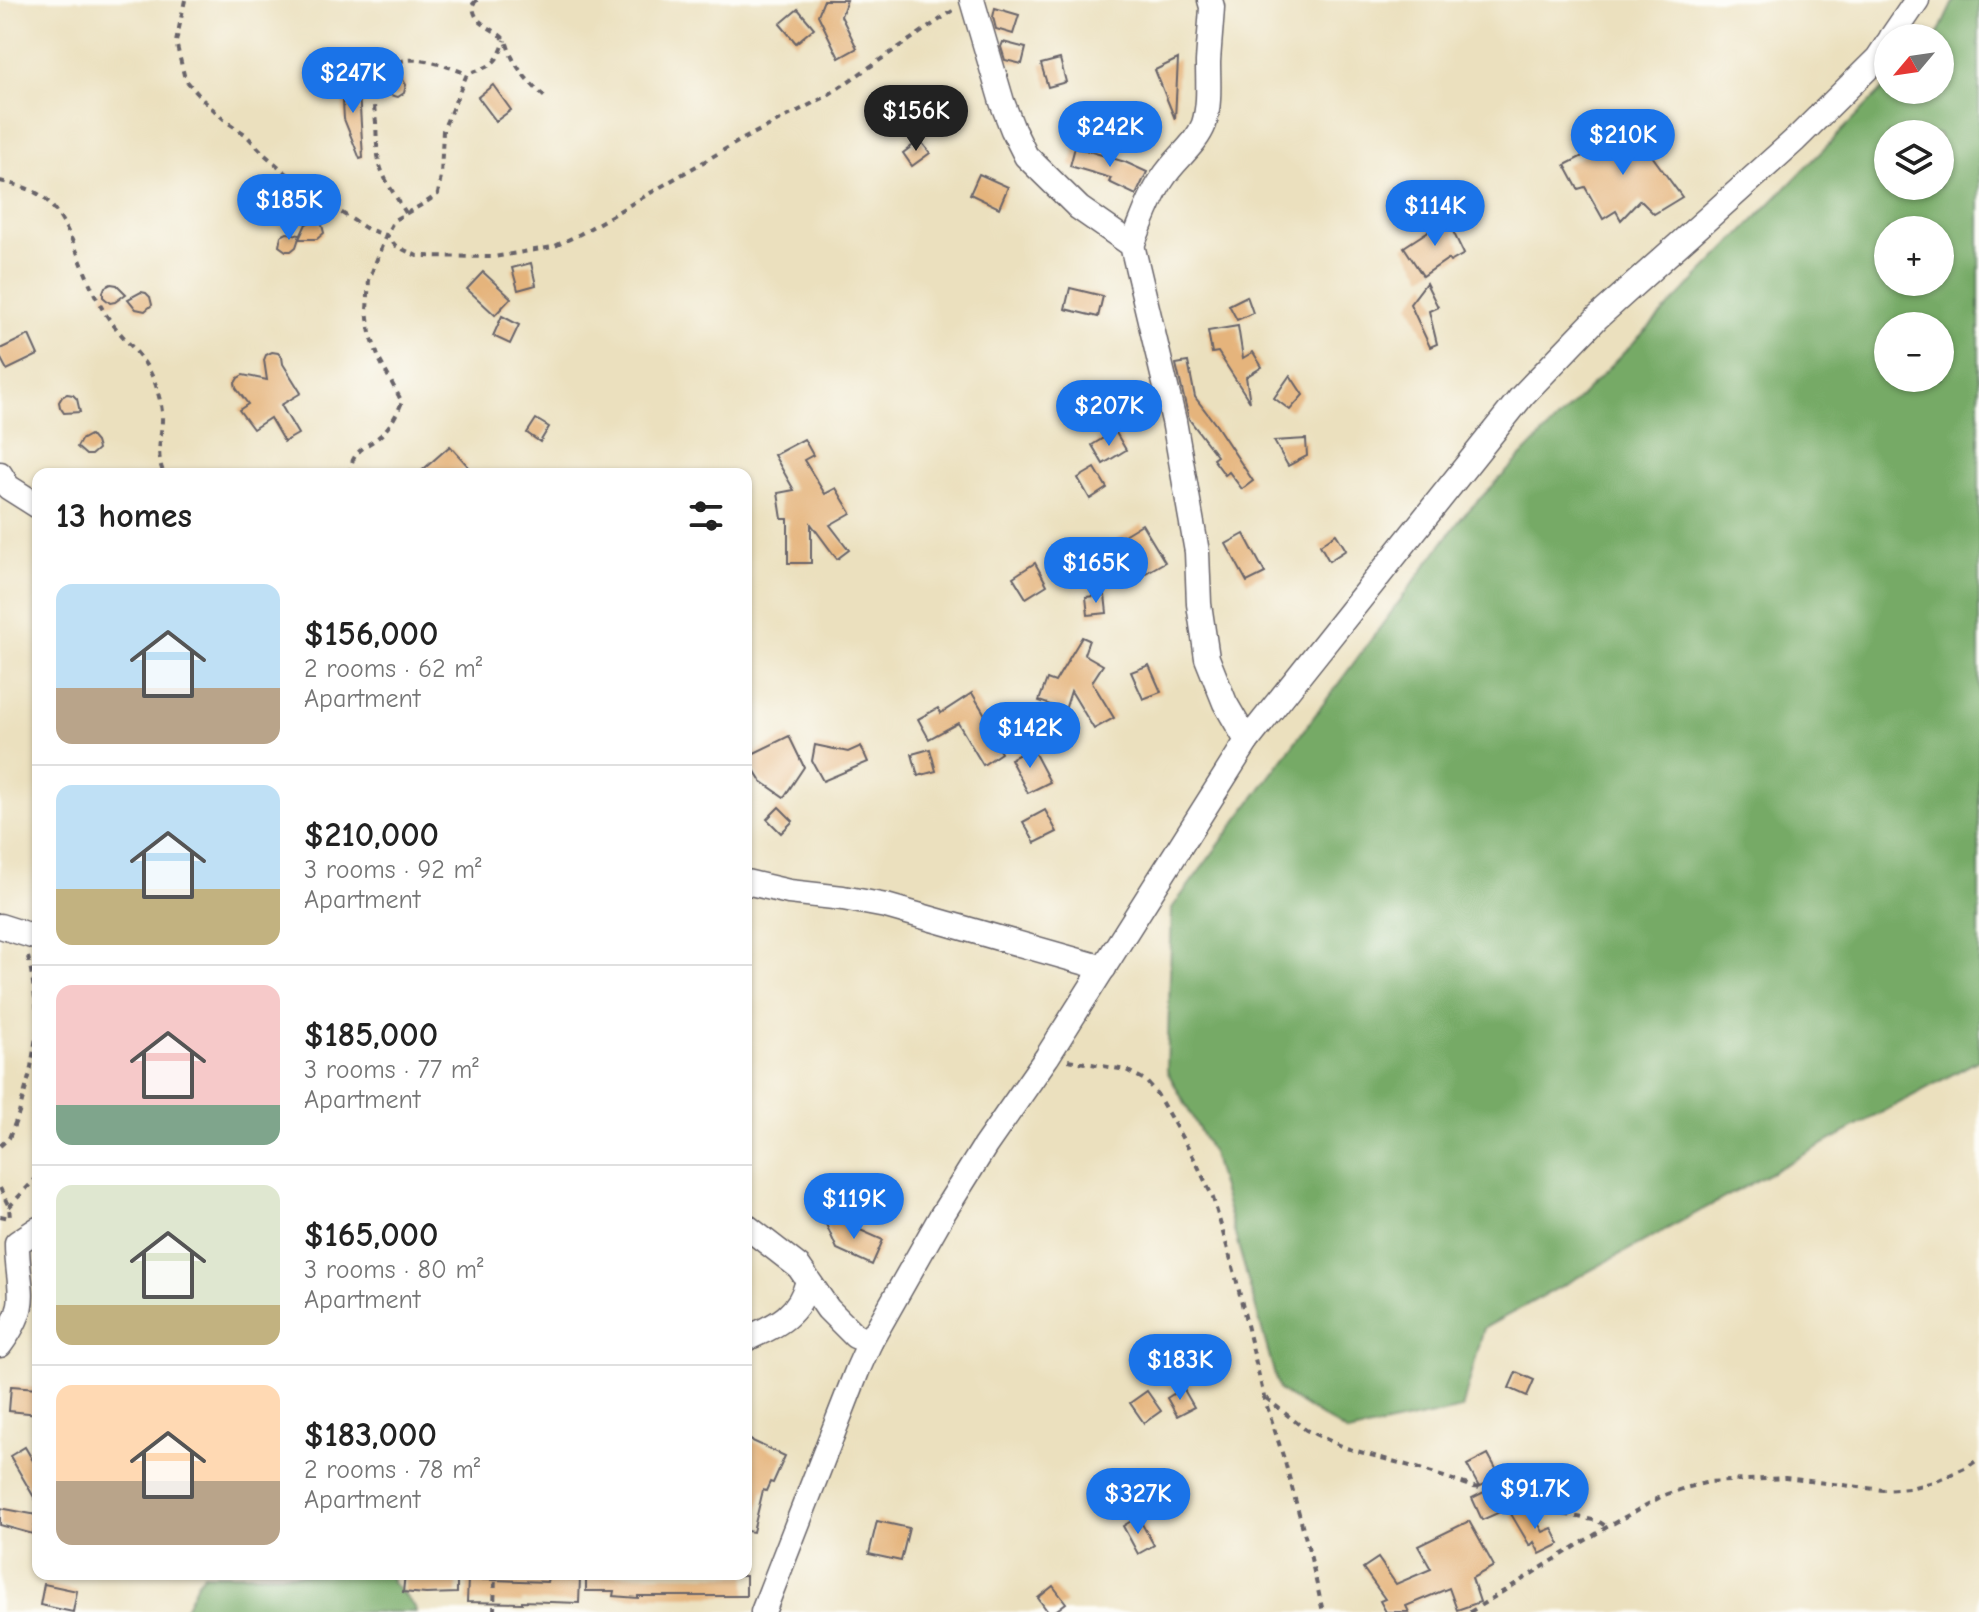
<!DOCTYPE html>
<meta charset="utf-8">
<style>
:root{--surface:#fff;--page:#f2f2f2;--text:#222;--muted:#767676;--line:#e0e0e0;--accent:#1a73e8}
body{margin:0;font-family:"Comic Neue",sans-serif;background:var(--page);color:var(--text);height:100vh;display:flex;flex-direction:column;font-size:30px;white-space:nowrap}
*{box-sizing:border-box;margin:0}
p{font-size:26px;color:var(--muted)}
.icon{flex:none;width:44px;height:44px;fill:none;stroke:currentColor;stroke-width:2;stroke-linecap:round;stroke-linejoin:round}
.map{position:relative;flex:1;overflow:hidden}
.details{position:absolute;left:32px;top:468px;width:720px;height:1112px;display:flex;flex-direction:column;background:var(--surface);border-radius:16px;box-shadow:0 2px 6px #0004}
.details>*{flex:none}
.needle{width:52px;rotate:241deg}
.tools{position:absolute;left:1874px;top:24px;display:grid;gap:16px}
.tools a{display:grid;place-items:center;width:80px;height:80px;border-radius:50%;background:var(--surface);box-shadow:0 2px 6px #0004;font-size:40px}
.price{position:absolute;translate:-50% -68px;padding:0 18px;border-radius:28px;background:var(--accent);color:#fff;font-size:26px;line-height:52px;filter:drop-shadow(0 2px 4px #0008)}
.price::after{content:'';position:absolute;left:50%;top:48px;width:24px;height:18px;margin-left:-12px;background:inherit;clip-path:polygon(0 0,100% 0,50% 100%)}
.price.current{background:#222;color:#fff}
ul{padding:0;list-style:none}
li{display:flex;align-items:center;gap:24px;height:200px;padding:0 24px}
li+li{border-top:2px solid var(--line)}
li span{display:grid;place-items:center;flex:none;width:224px;height:160px;border-radius:16px;color:#555}
li>.icon{margin-inline-start:auto}
span .icon{width:96px;height:96px;fill:#fffc;stroke-width:1}
li b{font-size:34px}
h2{display:flex;justify-content:space-between;align-items:center;height:96px;padding:0 24px;font-size:34px}
.map>svg:first-child{display:block}
.forest{fill:#76aa66;stroke:#4c6650;stroke-width:2;fill-rule:evenodd}
.building{fill:#e5b47c}
.lines{fill:none;stroke-linecap:round;stroke-linejoin:round}
.minor-casing{stroke:#686469;stroke-width:27}
.path{stroke:#686469;stroke-width:4;stroke-dasharray:6 6;stroke-linecap:butt}
.minor{stroke:#fff;stroke-width:24}
</style>
<div class="map">
<svg width="1979" height="1612" viewBox="0 0 1979 1612">
<rect width="100%" height="100%" fill="#fdfcf7"/>
<filter id="ink" filterUnits="userSpaceOnUse"><feTurbulence type="fractalNoise" baseFrequency=".0125" numOctaves="2"/><feDisplacementMap in="SourceGraphic" scale="16" xChannelSelector="R" yChannelSelector="G"/><feConvolveMatrix kernelMatrix="1 2 1 2 8 2 1 2 1" color-interpolation-filters="sRGB"/></filter>
<filter id="wash" filterUnits="userSpaceOnUse"><feTurbulence type="fractalNoise" baseFrequency=".006" numOctaves="4" result="noise"/><feDisplacementMap in="SourceGraphic" scale="32" xChannelSelector="R" yChannelSelector="G"/><feGaussianBlur stdDeviation="1.8" result="paint"/><feColorMatrix in="noise" values="0 0 0 0 0 0 0 0 0 0 0 0 0 0 0 0 0 1.4 0 .05"/><feComposite in="paint" operator="in"/></filter>
<g filter="url(#wash)">
<rect width="100%" height="100%" fill="#ebe0be"/>
<g class="forest">
<path d="M 1954,0 L 1979,0 L 1979,1060 L 1484,1328 L 1462,1409 L 1348,1433 L 1279,1390 L 1212,1153 L 1167,1071 L 1172,908 L 1462,517 L 1888,84 L 1888,90 L 1940,90 L 1940,38 L 1933,38 L 1938,34 ZM 1888,134 L 1940,134 L 1940,186 L 1888,186 ZM 1888,230 L 1940,230 L 1940,282 L 1888,282 ZM 1888,326 L 1940,326 L 1940,378 L 1888,378 Z"/>
<path d="M 204,1574 L 391,1574 L 392,1582 L 415,1607 L 416,1612 L 183,1612 L 198,1581 Z"/>
</g>
<g id="blocks">
<g class="building">
<path d="M 824,0 L 847,0 L 841,16 L 857,48 L 839,58 L 818,15 Z"/>
<path d="M 995,8 L 1019,15 L 1013,34 L 996,29 L 993,17 Z"/>
<path d="M 798,9 L 814,28 L 796,43 L 780,24 Z"/>
<path d="M 1003,42 L 1026,48 L 1022,64 L 1005,60 L 1001,47 Z"/>
<path d="M 1060,59 L 1066,82 L 1048,87 L 1041,64 Z"/>
<path d="M 1178,59 L 1175,119 L 1155,70 Z"/>
<path d="M 394,76 L 402,78 L 406,85 L 404,93 L 398,97 L 382,93 L 387,81 Z"/>
<path d="M 356,83 L 359,91 L 363,158 L 360,159 L 344,119 L 342,84 Z"/>
<path d="M 493,85 L 511,110 L 496,121 L 478,97 Z"/>
<path d="M 954,101 L 967,119 L 949,132 L 936,114 Z"/>
<path d="M 1633,130 L 1682,197 L 1654,214 L 1640,200 L 1621,220 L 1616,211 L 1603,219 L 1585,187 L 1578,189 L 1565,165 Z"/>
<path d="M 920,140 L 930,153 L 912,166 L 903,153 Z"/>
<path d="M 1075,147 L 1125,162 L 1147,172 L 1136,195 L 1109,182 L 1111,178 L 1070,166 Z"/>
<path d="M 979,174 L 1008,187 L 999,208 L 970,194 Z"/>
<path d="M 1447,219 L 1464,254 L 1450,262 L 1448,259 L 1423,276 L 1404,247 Z"/>
<path d="M 313,221 L 318,221 L 322,225 L 324,233 L 317,239 L 299,239 L 306,224 Z"/>
<path d="M 287,233 L 300,235 L 296,247 L 291,251 L 286,251 L 279,246 L 281,236 Z"/>
<path d="M 531,263 L 536,285 L 518,290 L 512,268 Z"/>
<path d="M 483,272 L 511,298 L 495,315 L 467,289 Z"/>
<path d="M 1426,283 L 1438,307 L 1429,311 L 1437,344 L 1430,347 L 1410,304 Z"/>
<path d="M 111,284 L 117,285 L 126,294 L 115,302 L 110,303 L 103,297 L 103,292 L 105,287 Z"/>
<path d="M 1070,288 L 1103,296 L 1098,317 L 1065,309 Z"/>
<path d="M 141,292 L 146,293 L 150,297 L 152,305 L 145,311 L 136,309 L 128,299 Z"/>
<path d="M 1247,296 L 1253,313 L 1237,320 L 1229,305 Z"/>
<path d="M 502,316 L 519,325 L 510,344 L 493,336 Z"/>
<path d="M 1238,326 L 1243,358 L 1253,352 L 1262,367 L 1246,377 L 1250,402 L 1218,352 L 1212,353 L 1208,331 Z"/>
<path d="M 29,335 L 38,355 L 7,370 L 0,357 L 0,349 Z"/>
<path d="M 272,352 L 278,353 L 282,357 L 283,364 L 301,393 L 281,405 L 298,434 L 284,442 L 270,418 L 253,429 L 239,410 L 248,404 L 236,388 L 235,383 L 238,378 L 243,375 L 267,380 L 264,360 L 266,355 Z"/>
<path d="M 1188,362 L 1195,397 L 1216,425 L 1253,481 L 1242,489 L 1229,472 L 1225,475 L 1213,459 L 1217,456 L 1189,419 L 1176,364 Z"/>
<path d="M 1290,375 L 1303,395 L 1290,410 L 1274,398 Z"/>
<path d="M 67,394 L 73,395 L 77,399 L 80,412 L 64,413 L 60,407 L 59,402 L 62,397 Z"/>
<path d="M 536,419 L 549,427 L 540,442 L 527,433 Z"/>
<path d="M 1115,431 L 1126,450 L 1103,464 L 1092,445 Z"/>
<path d="M 90,435 L 96,442 L 98,449 L 91,455 L 86,455 L 77,447 L 81,440 Z"/>
<path d="M 804,439 L 813,455 L 804,460 L 825,494 L 836,488 L 851,513 L 830,525 L 849,550 L 837,559 L 811,524 L 811,563 L 788,563 L 788,519 L 782,519 L 778,493 L 794,490 L 774,455 Z"/>
<path d="M 1306,439 L 1307,456 L 1288,466 L 1274,441 Z"/>
<path d="M 450,446 L 468,466 L 458,474 L 418,474 Z"/>
<path d="M 1095,468 L 1107,488 L 1090,499 L 1078,478 Z"/>
<path d="M 1142,524 L 1165,562 L 1137,578 L 1114,541 Z"/>
<path d="M 1244,534 L 1265,573 L 1247,582 L 1226,544 Z"/>
<path d="M 1336,534 L 1346,550 L 1329,561 L 1320,545 Z"/>
<path d="M 1035,563 L 1047,585 L 1026,598 L 1013,577 Z"/>
<path d="M 1105,595 L 1107,613 L 1088,615 L 1086,597 Z"/>
<path d="M 1082,637 L 1089,640 L 1084,654 L 1103,665 L 1092,682 L 1114,718 L 1094,729 L 1071,691 L 1065,710 L 1039,701 L 1047,679 L 1055,682 Z"/>
<path d="M 1149,665 L 1161,692 L 1143,699 L 1131,672 Z"/>
<path d="M 972,693 L 987,718 L 982,721 L 1001,753 L 983,765 L 958,723 L 929,739 L 918,719 L 938,708 L 941,713 Z"/>
<path d="M 789,736 L 804,767 L 784,797 L 761,781 L 746,757 Z"/>
<path d="M 815,745 L 848,752 L 861,746 L 868,762 L 823,781 L 812,761 Z"/>
<path d="M 1032,748 L 1050,782 L 1028,793 L 1010,759 Z"/>
<path d="M 930,749 L 936,771 L 918,776 L 912,754 Z"/>
<path d="M 779,807 L 793,821 L 781,833 L 767,819 Z"/>
<path d="M 1045,810 L 1057,832 L 1035,843 L 1023,822 Z"/>
<path d="M 840,1215 L 842,1222 L 883,1240 L 872,1265 L 837,1249 L 825,1222 Z"/>
<path d="M 1516,1372 L 1534,1380 L 1527,1396 L 1509,1388 Z"/>
<path d="M 11,1386 L 38,1388 L 38,1414 L 9,1411 Z"/>
<path d="M 1183,1388 L 1194,1407 L 1177,1416 L 1167,1398 Z"/>
<path d="M 1147,1391 L 1161,1411 L 1144,1423 L 1130,1403 Z"/>
<path d="M 746,1438 L 785,1456 L 773,1483 L 770,1482 L 766,1491 L 763,1490 L 753,1532 L 746,1531 Z"/>
<path d="M 25,1447 L 38,1469 L 38,1504 L 10,1456 Z"/>
<path d="M 1488,1454 L 1500,1476 L 1479,1487 L 1467,1465 Z"/>
<path d="M 1490,1489 L 1500,1512 L 1482,1520 L 1472,1498 Z"/>
<path d="M 1528,1505 L 1543,1532 L 1552,1528 L 1560,1544 L 1540,1554 L 1534,1542 L 1530,1546 L 1511,1514 Z"/>
<path d="M 0,1508 L 37,1515 L 33,1534 L 0,1525 Z"/>
<path d="M 1138,1517 L 1154,1545 L 1138,1554 L 1123,1526 Z"/>
<path d="M 877,1521 L 909,1528 L 901,1561 L 869,1554 Z"/>
<path d="M 1469,1521 L 1494,1566 L 1472,1578 L 1480,1602 L 1457,1610 L 1449,1588 L 1406,1606 L 1409,1612 L 1386,1612 L 1380,1601 L 1385,1599 L 1363,1568 L 1378,1558 L 1396,1584 L 1431,1569 L 1418,1546 Z"/>
<path d="M 405,1574 L 457,1574 L 457,1593 L 426,1594 L 403,1592 Z"/>
<path d="M 586,1574 L 746,1576 L 746,1596 L 638,1596 L 638,1598 L 613,1596 L 614,1591 L 586,1591 Z"/>
<path d="M 548,1577 L 580,1578 L 579,1603 L 522,1601 L 522,1603 L 467,1602 L 468,1579 L 547,1582 Z"/>
<path d="M 44,1584 L 77,1591 L 73,1612 L 40,1605 Z"/>
<path d="M 1053,1586 L 1066,1603 L 1054,1612 L 1048,1612 L 1038,1598 Z"/>
</g>
</g>
</g>
<g filter="url(#ink)">
<use href="#blocks" fill-opacity="0" stroke="#686469" stroke-width="2"/>
<g class="lines">
<defs>
<g id="minor">
<path d="M 972,0 L 1002,102 L 1013,130 L 1026,156 L 1079,208 L 1132,245 L 1174,421 L 1187,495 L 1197,552 L 1199,604 L 1207,658 L 1225,703 L 1247,741"/>
<path d="M 1891,38 L 1917,0"/>
<path d="M 1132,245 C 1142,222 1149,198 1163,178 C 1175,159 1196,145 1204,124 C 1210,104 1208,83 1208,62 C 1209,44 1211,25 1212,7 L 1210,0"/>
<path d="M 0,474 L 8,487 L 38,506"/>
<path d="M 746,882 L 789,892 L 843,898 L 886,906 L 1104,968"/>
<path d="M 0,926 L 38,938"/>
<path d="M 746,1226 L 799,1267 L 828,1309 L 855,1336 L 870,1342"/>
<path d="M 746,1339 C 777,1325 799,1316 808,1281"/>
<path d="M 0,1345 C 33,1300 17,1292 17,1243 L 38,1229"/>
<path d="M 763,1612 L 857,1371 L 870,1342 L 942,1215 L 985,1146 L 1047,1057 L 1247,741 L 1522,396 L 1598,317 L 1795,140 L 1878,58 L 1888,43"/>
</g>
</defs>
<use href="#minor" class="minor-casing"/>
<g class="path">
<path d="M 185,0 L 176,42 L 185,79 L 203,100 L 227,122 L 245,134 L 265,155 L 306,190 L 367,229 L 386,235 L 396,246 L 417,256 L 494,257 L 553,247 L 580,234 L 741,140 L 825,97 L 954,10"/>
<path d="M 477,0 L 473,4 C 473,26 493,26 505,40 C 508,44 509,52 512,57 C 521,75 534,87 548,100"/>
<path d="M 0,181 C 17,185 39,190 50,204 C 78,237 84,284 109,319 C 126,343 149,360 157,389 C 159,397 162,406 162,414 C 163,436 154,452 164,474"/>
<path d="M 406,213 C 399,201 390,189 384,176 C 376,160 377,140 376,122 C 375,116 374,109 374,103 C 377,43 429,58 467,74"/>
<path d="M 350,474 C 351,450 366,448 381,435 C 391,425 397,414 402,402 L 379,359 L 370,333 L 367,310 L 369,280 L 386,235 L 394,220 L 425,203 L 438,194 L 441,176 L 443,130 L 467,74 C 491,66 497,65 505,40"/>
<path d="M 28,957 C 33,976 34,995 38,1015"/>
<path d="M 1068,1060 L 1126,1070 L 1145,1080 L 1157,1094 L 1196,1162 L 1213,1198 L 1235,1274 L 1264,1397 L 1285,1462 L 1310,1554 L 1323,1612"/>
<path d="M 0,1146 L 9,1138 L 19,1113 L 30,1073 L 38,1026"/>
<path d="M 0,1188 L 9,1207 L 10,1218 L 0,1216"/>
<path d="M 9,1207 L 38,1176"/>
<path d="M 1266,1398 L 1306,1430 L 1346,1448 L 1417,1468 L 1474,1487 L 1503,1491 L 1553,1512 L 1598,1521 L 1607,1527"/>
<path d="M 494,1612 L 495,1574"/>
<path d="M 1470,1612 L 1607,1527 L 1664,1495 L 1685,1488 L 1709,1482 L 1785,1478 L 1883,1490 L 1910,1488 L 1937,1481 L 1967,1467 L 1979,1459"/>
</g>
<use href="#minor" class="minor"/>
</g>
</g>
</svg>
<div class="tools">
<a><svg class="needle" viewBox="-14 -14 28 28"><path d="M0-13l5 13h-10z" fill="#e53935"/><path d="M0 13l5-13h-10z" fill="#767676"/></svg></a>
<a><svg class="icon" aria-label="layers" viewBox="0 0 24 24"><path d="M12 4l9 5-9 5-9-5zM3 14l9 5 9-5"/></svg></a>
<a>+</a>
<a>−</a>
</div>
<b class="price" style="left:353px;top:115px">$247K</b>
<b class="price current" style="left:916px;top:153px">$156K</b>
<b class="price" style="left:1110px;top:169px">$242K</b>
<b class="price" style="left:1623px;top:177px">$210K</b>
<b class="price" style="left:289px;top:242px">$185K</b>
<b class="price" style="left:1435px;top:248px">$114K</b>
<b class="price" style="left:1109px;top:448px">$207K</b>
<b class="price" style="left:1096px;top:605px">$165K</b>
<b class="price" style="left:1030px;top:770px">$142K</b>
<b class="price" style="left:854px;top:1241px">$119K</b>
<b class="price" style="left:1180px;top:1402px">$183K</b>
<b class="price" style="left:1535px;top:1531px">$91.7K</b>
<b class="price" style="left:1138px;top:1536px">$327K</b>
<section class="details">
<h2>13 homes<svg class="icon" aria-label="filters" viewBox="0 0 24 24"><path d="M4 7h16M4 17h16"/><circle cx="9" cy="7" r="2"/><circle cx="15" cy="17" r="2"/></svg></h2>
<ul>
<li><span style="background:linear-gradient(#bfe0f5 65%,#b9a48a 0)"><svg class="icon" aria-label="home" viewBox="0 0 24 24"><path d="M3 11l9-7 9 7M6 9v11h12V9"/></svg></span><div><b>$156,000</b><p>2 rooms · 62 m²</p><p>Apartment</p></div></li>
<li><span style="background:linear-gradient(#bfe0f5 65%,#c2b280 0)"><svg class="icon" aria-label="home" viewBox="0 0 24 24"><path d="M3 11l9-7 9 7M6 9v11h12V9"/></svg></span><div><b>$210,000</b><p>3 rooms · 92 m²</p><p>Apartment</p></div></li>
<li><span style="background:linear-gradient(#f6c9c9 75%,#7fa58c 0)"><svg class="icon" aria-label="home" viewBox="0 0 24 24"><path d="M3 11l9-7 9 7M6 9v11h12V9"/></svg></span><div><b>$185,000</b><p>3 rooms · 77 m²</p><p>Apartment</p></div></li>
<li><span style="background:linear-gradient(#dfe7d0 75%,#c2b280 0)"><svg class="icon" aria-label="home" viewBox="0 0 24 24"><path d="M3 11l9-7 9 7M6 9v11h12V9"/></svg></span><div><b>$165,000</b><p>3 rooms · 80 m²</p><p>Apartment</p></div></li>
<li><span style="background:linear-gradient(#ffd9b3 60%,#b9a48a 0)"><svg class="icon" aria-label="home" viewBox="0 0 24 24"><path d="M3 11l9-7 9 7M6 9v11h12V9"/></svg></span><div><b>$183,000</b><p>2 rooms · 78 m²</p><p>Apartment</p></div></li>
</ul>
</section>
</div>
